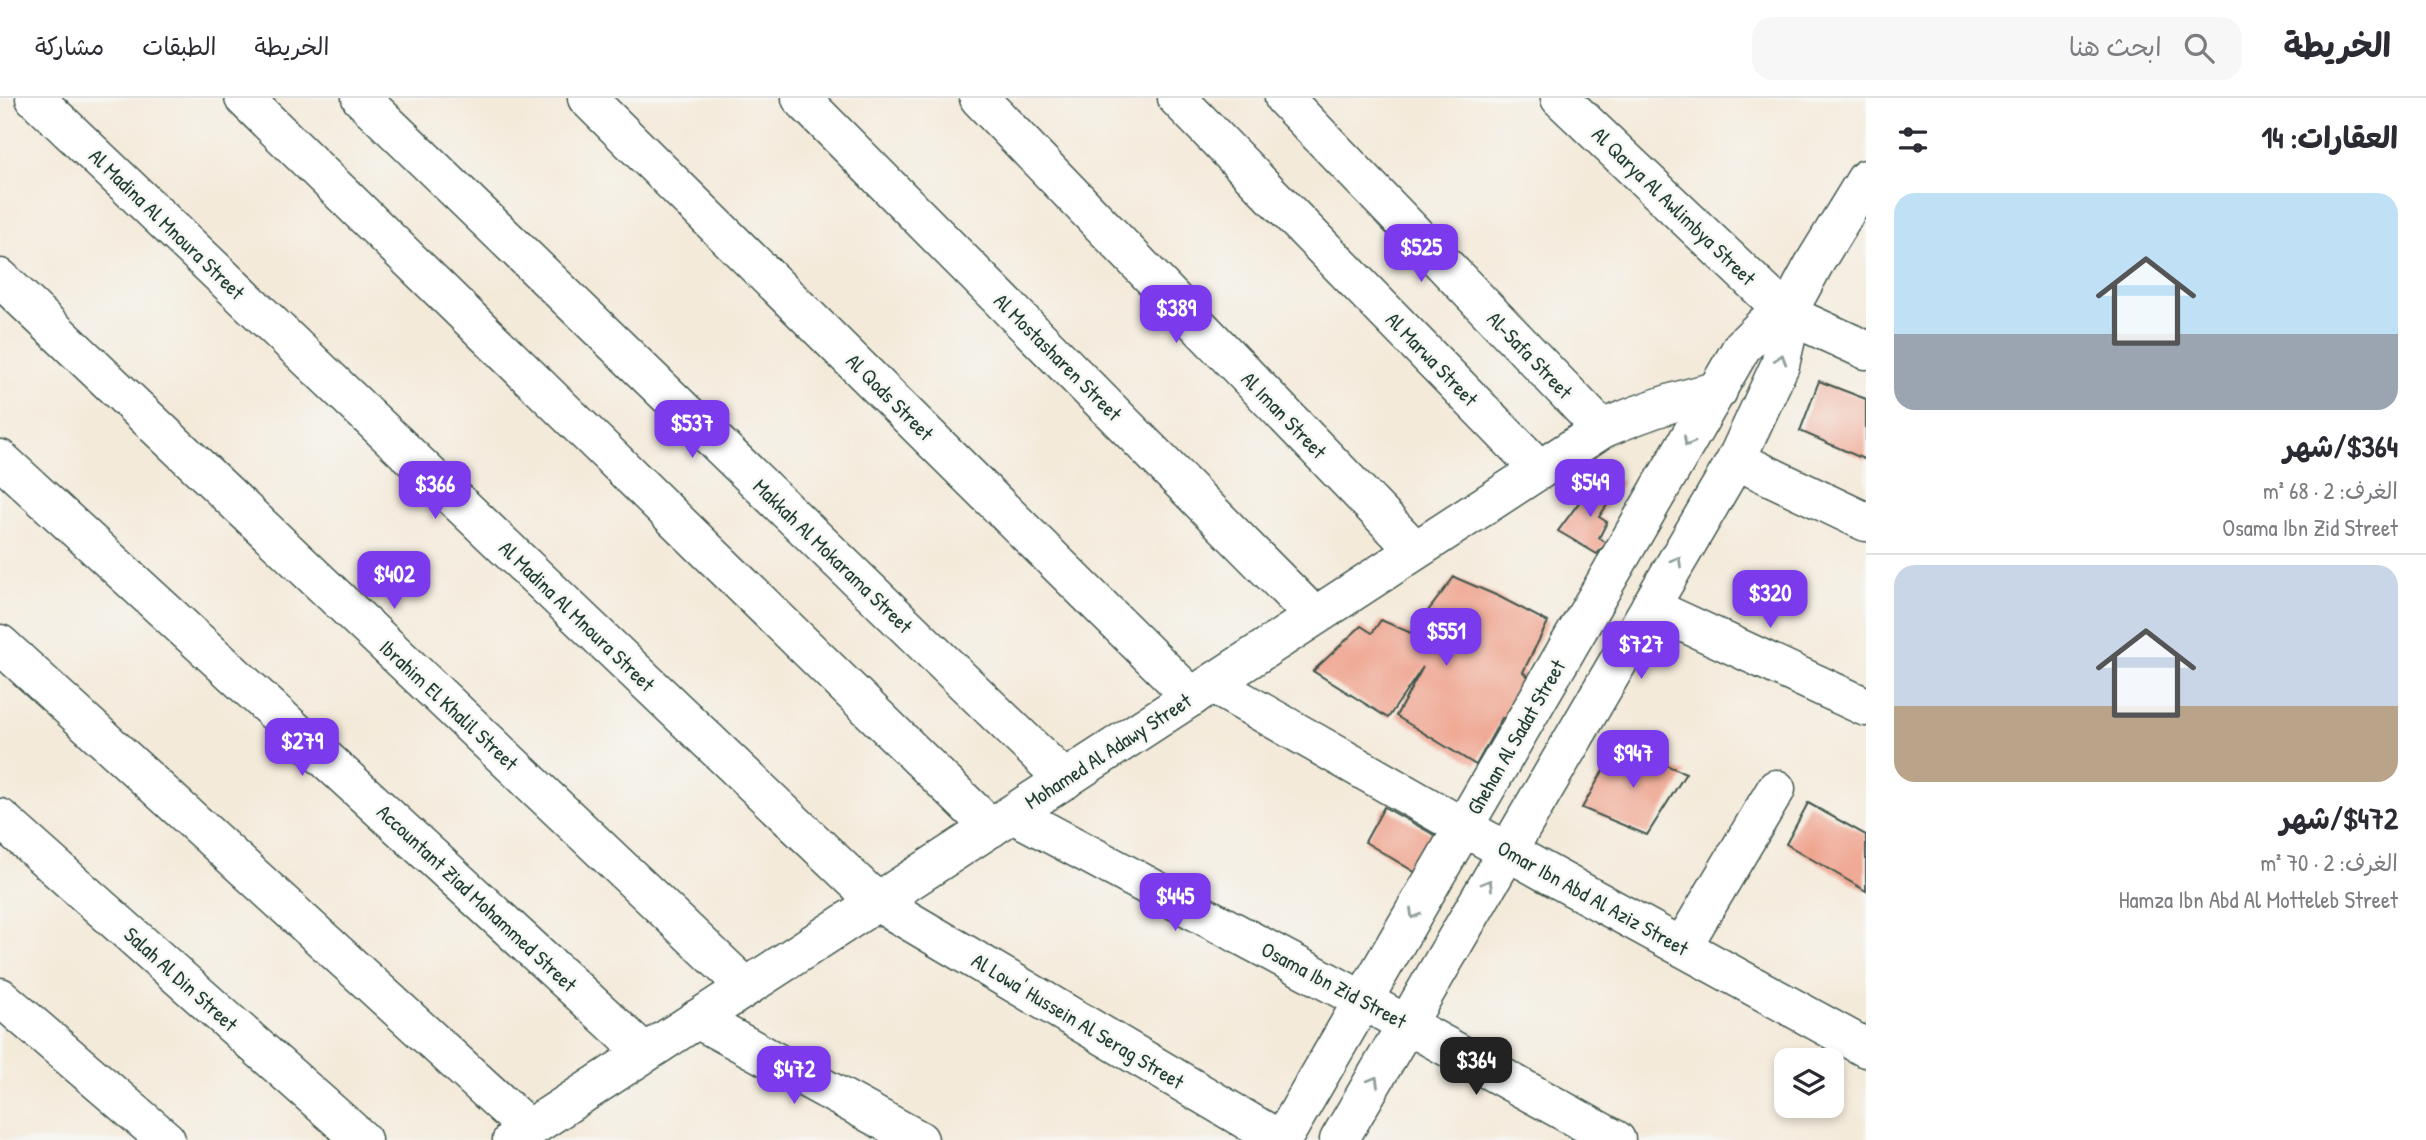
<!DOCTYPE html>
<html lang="ar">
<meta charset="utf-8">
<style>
:root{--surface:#fff;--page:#f7f7f7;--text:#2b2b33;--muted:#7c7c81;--line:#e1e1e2;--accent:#7c3aed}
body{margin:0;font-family:"Patrick Hand","Playpen Sans Arabic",sans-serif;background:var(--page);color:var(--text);direction:rtl;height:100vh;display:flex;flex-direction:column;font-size:26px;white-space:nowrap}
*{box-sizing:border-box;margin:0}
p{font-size:23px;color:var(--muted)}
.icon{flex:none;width:38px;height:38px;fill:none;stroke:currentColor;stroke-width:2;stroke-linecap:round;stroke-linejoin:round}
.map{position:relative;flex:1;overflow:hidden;direction:ltr}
.details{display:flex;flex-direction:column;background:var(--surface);width:560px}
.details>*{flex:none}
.tools{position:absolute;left:1774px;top:950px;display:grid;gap:14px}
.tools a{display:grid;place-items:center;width:70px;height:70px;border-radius:14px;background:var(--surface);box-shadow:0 4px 10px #0003;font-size:35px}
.price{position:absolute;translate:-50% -60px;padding:0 16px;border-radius:14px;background:var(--accent);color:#fff;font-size:23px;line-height:46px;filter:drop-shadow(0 2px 4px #0008)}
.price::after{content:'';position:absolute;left:50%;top:42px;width:21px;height:16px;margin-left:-10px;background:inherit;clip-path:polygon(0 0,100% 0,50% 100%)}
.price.on{background:#222;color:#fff}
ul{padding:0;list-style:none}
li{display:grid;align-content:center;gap:14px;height:371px;padding:0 28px}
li+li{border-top:2px solid var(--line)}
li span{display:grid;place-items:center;height:217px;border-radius:21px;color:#555}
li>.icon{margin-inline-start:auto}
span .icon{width:126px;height:126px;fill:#fffc;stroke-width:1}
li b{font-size:30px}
h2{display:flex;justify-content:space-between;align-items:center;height:84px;padding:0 28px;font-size:30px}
header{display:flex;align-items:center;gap:42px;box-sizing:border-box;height:98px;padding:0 35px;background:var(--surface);border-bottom:2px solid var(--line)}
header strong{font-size:33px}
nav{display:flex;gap:38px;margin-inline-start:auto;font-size:24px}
.search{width:490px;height:63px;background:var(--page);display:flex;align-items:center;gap:18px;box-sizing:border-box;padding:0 24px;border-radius:21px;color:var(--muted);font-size:26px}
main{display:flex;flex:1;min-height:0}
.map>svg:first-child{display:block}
.building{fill:#efa28c}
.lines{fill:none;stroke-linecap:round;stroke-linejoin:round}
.minor-casing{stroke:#3f574d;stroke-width:41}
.secondary-casing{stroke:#3f574d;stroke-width:41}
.minor{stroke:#fff;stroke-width:38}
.secondary{stroke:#fff;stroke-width:38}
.oneway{stroke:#8f9e9a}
.labels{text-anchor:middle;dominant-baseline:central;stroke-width:5;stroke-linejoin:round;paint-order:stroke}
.street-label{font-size:21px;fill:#1f3d34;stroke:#f6f6f2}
</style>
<header>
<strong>الخريطة</strong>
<div class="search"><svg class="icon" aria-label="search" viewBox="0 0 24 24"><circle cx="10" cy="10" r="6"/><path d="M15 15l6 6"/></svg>ابحث هنا</div>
<nav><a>الخريطة</a><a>الطبقات</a><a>مشاركة</a></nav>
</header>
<main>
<section class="details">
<h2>العقارات: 14<svg class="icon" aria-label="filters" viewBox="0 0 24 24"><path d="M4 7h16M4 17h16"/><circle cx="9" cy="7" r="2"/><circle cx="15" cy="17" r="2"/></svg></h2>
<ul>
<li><span style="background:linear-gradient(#bfe0f5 65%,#9aa5b1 0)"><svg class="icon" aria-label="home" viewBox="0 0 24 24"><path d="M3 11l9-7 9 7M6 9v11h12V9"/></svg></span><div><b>$364/شهر</b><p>الغرف: 2 · 68 m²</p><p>Osama Ibn Zid Street</p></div></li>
<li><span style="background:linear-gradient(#c9d6e8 65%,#b9a48a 0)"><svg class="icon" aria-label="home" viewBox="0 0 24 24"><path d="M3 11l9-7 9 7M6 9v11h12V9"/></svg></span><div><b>$472/شهر</b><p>الغرف: 2 · 70 m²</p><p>Hamza Ibn Abd Al Motteleb Street</p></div></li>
</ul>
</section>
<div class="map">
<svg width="1866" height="1042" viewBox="0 0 1866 1042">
<rect width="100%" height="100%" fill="#f6f6f2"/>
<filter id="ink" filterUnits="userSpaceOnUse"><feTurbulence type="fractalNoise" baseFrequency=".0143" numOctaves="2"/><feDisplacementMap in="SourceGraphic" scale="14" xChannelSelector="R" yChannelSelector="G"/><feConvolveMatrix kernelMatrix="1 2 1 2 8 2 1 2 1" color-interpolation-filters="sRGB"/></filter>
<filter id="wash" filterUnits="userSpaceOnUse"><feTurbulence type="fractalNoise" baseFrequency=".00686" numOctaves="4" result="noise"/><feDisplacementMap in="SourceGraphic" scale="28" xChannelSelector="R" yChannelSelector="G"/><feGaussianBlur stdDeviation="1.57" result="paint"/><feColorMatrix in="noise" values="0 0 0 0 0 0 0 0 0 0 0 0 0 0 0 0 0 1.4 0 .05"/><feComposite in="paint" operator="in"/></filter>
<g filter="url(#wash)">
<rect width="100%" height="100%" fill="#f4eada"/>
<g id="blocks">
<g class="building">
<path d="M 1819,283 L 1866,301 L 1866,362 L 1800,333 Z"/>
<path d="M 1609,381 L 1623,383 L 1599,419 L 1607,424 L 1599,440 L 1607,445 L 1597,456 L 1558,433 L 1586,395 L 1598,400 Z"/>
<path d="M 1454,479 L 1498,498 L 1548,524 L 1523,574 L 1539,588 L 1517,624 L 1502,620 L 1476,667 L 1396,618 L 1423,569 L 1388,620 L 1313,573 L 1361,528 L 1372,535 L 1381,522 L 1411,535 Z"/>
<path d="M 1617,648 L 1686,675 L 1647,737 L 1582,710 Z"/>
<path d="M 1808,705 L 1866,737 L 1866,793 L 1786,746 Z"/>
<path d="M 1384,709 L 1445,743 L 1428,782 L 1365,744 Z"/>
</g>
</g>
</g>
<g filter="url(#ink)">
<use href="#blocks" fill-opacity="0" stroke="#3f574d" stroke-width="2"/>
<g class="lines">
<defs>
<g id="minor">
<path d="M 35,0 L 877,804 L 1280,1042"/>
<path d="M 244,0 L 991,730"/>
<path d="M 361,0 L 1065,682"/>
<path d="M 587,0 L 1192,599"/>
<path d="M 801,0 L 1314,518"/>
<path d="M 979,0 L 1415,452"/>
<path d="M 1177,0 L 1540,372"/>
<path d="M 1284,0 L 1602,331"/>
<path d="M 0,180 L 746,889"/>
<path d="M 1787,216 L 1866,252"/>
<path d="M 0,361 L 645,955"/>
<path d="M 1736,362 L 1866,424"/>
<path d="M 1650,509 L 1866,609"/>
<path d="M 0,546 L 529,1031"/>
<path d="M 1212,586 L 1463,729 L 1866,950"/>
<path d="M 1013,716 L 1364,903 L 1616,1042"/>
<path d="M 0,720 L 362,1042"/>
<path d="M 1682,849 L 1776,691"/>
<path d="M 0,899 L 166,1042"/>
<path d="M 697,921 L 919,1042"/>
<path d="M 512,1042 L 1602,331 C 1640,315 1677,301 1718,293"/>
</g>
<g id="secondary">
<path d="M 1282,1042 L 1742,249 L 1764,227 L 1787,216 L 1560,0"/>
<path d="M 1339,1042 L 1736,362 L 1780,267 L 1786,241 L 1787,216 L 1814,166 L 1866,81"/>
</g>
</defs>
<use href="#minor" class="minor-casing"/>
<use href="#secondary" class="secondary-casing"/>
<use href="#minor" class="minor"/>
<use href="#secondary" class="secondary"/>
</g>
<defs><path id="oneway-chevron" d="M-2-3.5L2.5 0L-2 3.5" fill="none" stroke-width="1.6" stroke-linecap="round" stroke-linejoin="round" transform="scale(1.75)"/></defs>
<g class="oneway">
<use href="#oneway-chevron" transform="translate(1781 261) rotate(-73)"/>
<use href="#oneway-chevron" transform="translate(1688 344) rotate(120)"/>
<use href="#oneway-chevron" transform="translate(1677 463) rotate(-60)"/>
<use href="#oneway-chevron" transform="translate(1488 786) rotate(-60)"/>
<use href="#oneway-chevron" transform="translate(1414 816) rotate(120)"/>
<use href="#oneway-chevron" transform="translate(1374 983) rotate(-60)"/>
</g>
</g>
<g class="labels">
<g class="street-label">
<text transform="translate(1674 108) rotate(44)">Al Qarya Al Awlimbya Street</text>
<text transform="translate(167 126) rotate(44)">Al Madina Al Mnoura Street</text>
<text transform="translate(1530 257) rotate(46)">Al-Safa Street</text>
<text transform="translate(1058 259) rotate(45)">Al Mostasharen Street</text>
<text transform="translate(1432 261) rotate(46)">Al Marwa Street</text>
<text transform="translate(890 299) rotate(45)">Al Qods Street</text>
<text transform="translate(1284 317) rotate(46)">Al Iman Street</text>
<text transform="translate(833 458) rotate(44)">Makkah Al Mokarama Street</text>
<text transform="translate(577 518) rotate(44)">Al Madina Al Mnoura Street</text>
<text transform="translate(449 607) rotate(43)">Ibrahim El Khalil Street</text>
<text transform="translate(1516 639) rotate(-60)">Ghehan Al Sadat Street</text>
<text transform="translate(1108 653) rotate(-33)">Mohamed Al Adawy Street</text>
<text transform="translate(477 800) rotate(43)">Accountant Ziad Mohammed Street</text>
<text transform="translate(1593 800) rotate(29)">Omar Ibn Abd Al Aziz Street</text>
<text transform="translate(181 881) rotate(42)">Salah Al Din Street</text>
<text transform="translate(1334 887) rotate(28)">Osama Ibn Zid Street</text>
<text transform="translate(1078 923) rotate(31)">Al Lowa' Hussein Al Serag Street</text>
</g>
</g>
</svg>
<div class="tools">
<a><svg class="icon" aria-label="layers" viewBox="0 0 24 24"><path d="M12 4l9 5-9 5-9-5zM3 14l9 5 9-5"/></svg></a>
</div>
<b class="price" style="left:1421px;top:186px">$525</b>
<b class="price" style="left:1176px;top:247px">$389</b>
<b class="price" style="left:692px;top:362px">$537</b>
<b class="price" style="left:1590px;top:421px">$549</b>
<b class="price" style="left:435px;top:423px">$366</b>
<b class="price" style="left:394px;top:513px">$402</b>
<b class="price" style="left:1770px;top:532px">$320</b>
<b class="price" style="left:1446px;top:570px">$551</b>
<b class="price" style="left:1641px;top:583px">$727</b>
<b class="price" style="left:302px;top:680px">$279</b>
<b class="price" style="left:1633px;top:692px">$947</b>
<b class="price" style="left:1175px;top:835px">$445</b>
<b class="price on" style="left:1476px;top:999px">$364</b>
<b class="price" style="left:794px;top:1008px">$472</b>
</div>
</main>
